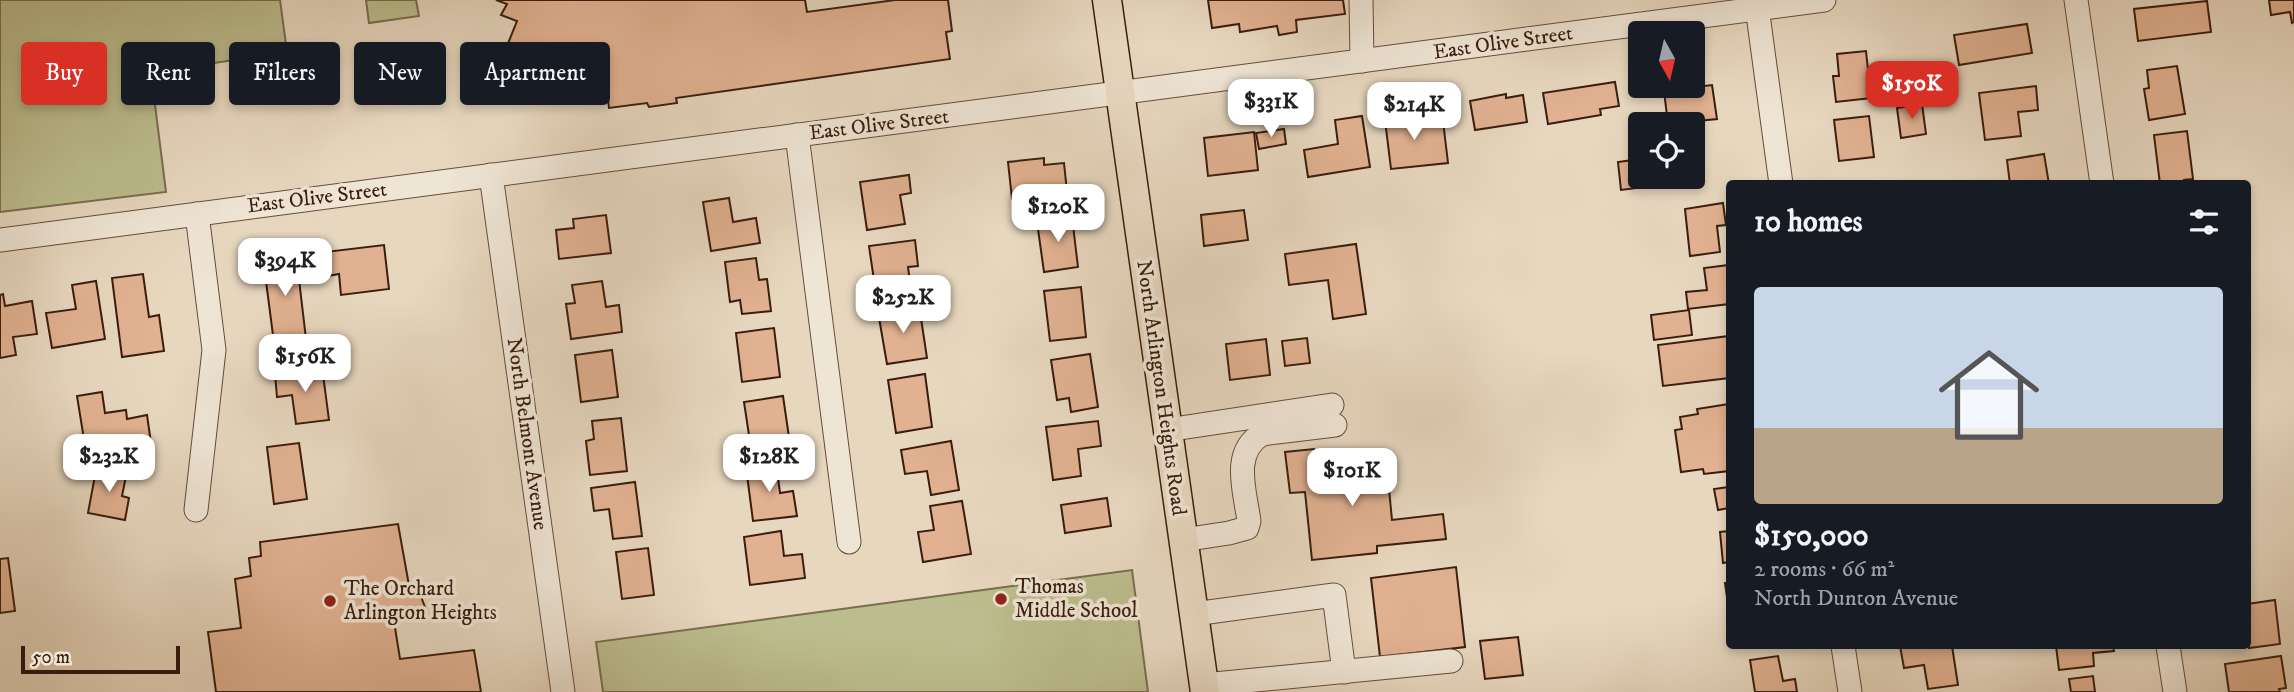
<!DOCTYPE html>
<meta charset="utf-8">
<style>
:root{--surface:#171b24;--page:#242831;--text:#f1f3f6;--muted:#9ea1a6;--accent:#d93025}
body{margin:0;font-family:"IM FELL DW Pica",serif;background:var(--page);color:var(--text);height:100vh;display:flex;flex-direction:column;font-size:26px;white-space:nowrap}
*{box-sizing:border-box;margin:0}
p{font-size:23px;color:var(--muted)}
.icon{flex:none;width:38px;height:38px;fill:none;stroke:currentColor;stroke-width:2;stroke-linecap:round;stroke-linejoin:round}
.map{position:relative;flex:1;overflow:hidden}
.sheet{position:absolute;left:1726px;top:180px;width:525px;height:469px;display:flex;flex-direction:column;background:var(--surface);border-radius:7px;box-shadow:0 4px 10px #0003}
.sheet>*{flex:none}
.banner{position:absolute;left:21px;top:42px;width:665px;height:63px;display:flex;gap:14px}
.needle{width:46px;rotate:172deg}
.fabs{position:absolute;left:1628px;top:21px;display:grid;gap:14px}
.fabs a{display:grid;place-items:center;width:77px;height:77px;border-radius:7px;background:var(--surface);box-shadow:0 4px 10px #0003;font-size:35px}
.scale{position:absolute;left:21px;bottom:18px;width:159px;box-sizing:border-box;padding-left:7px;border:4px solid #3a1d0d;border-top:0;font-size:19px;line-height:24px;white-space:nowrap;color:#3a1d0d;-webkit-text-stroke:5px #efe5d5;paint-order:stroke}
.price{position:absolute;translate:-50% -60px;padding:0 16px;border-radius:14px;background:#fff;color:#222;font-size:23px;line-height:46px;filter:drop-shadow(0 2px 4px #0008)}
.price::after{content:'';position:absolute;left:50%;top:42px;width:21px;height:16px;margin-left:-10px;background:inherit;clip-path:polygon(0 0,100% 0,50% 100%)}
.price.on{background:var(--accent);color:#fff}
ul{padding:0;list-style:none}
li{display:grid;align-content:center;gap:14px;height:371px;padding:0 28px}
li span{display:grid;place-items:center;height:217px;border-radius:7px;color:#555}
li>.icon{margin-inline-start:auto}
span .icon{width:126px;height:126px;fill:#fffc;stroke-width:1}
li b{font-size:30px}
h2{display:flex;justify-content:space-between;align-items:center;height:84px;padding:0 28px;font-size:30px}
.tag{padding:0 24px;border-radius:7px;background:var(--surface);box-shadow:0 4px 10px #0003;font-size:24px;line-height:63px}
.tag.on{background:var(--accent);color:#fff}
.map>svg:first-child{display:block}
.green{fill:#bcbd8e;stroke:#7b6d4e;stroke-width:2}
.building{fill:#e1b191;stroke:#3a1d0d;stroke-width:2}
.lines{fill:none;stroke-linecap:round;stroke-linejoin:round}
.minor-casing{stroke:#654c3a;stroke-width:25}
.major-casing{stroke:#3a1d0d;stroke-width:31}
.minor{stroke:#efe5d5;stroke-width:23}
.major{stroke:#e7d7bf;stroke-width:28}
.poi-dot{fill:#8f2418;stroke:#efe5d5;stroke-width:2.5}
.labels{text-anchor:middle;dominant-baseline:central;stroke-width:7;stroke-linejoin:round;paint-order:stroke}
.street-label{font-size:21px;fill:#3a1d0d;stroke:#efe5d5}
.poi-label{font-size:21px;fill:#3a1d0d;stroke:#efe5d5;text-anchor:start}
</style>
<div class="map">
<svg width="2294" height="692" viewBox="0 0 2294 692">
<rect width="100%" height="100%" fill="#e7d7bf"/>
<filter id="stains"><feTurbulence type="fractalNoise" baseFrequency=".00286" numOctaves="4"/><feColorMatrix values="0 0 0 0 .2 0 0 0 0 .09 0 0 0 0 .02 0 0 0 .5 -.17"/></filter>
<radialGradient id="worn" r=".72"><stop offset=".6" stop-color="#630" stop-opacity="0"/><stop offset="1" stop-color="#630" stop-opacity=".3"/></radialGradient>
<g class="green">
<path d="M 0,0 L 280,0 L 287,52 L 174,69 C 161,80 156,87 155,105 L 166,192 L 0,212 Z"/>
<path d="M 366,0 L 416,0 L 419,16 L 369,23 Z"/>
<path d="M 1132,570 L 1148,692 L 603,692 L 596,642 Z"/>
</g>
<g class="building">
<path d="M 496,0 L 805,0 L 807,12 L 895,0 L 948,0 L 952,31 L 946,32 L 950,59 L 676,98 L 677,103 L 649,107 L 647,103 L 609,108 L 604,66 L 598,63 L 591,77 L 533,54 L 531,57 L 507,46 L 517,21 L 501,15 L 507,4 Z"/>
<path d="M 1208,0 L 1343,0 L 1345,14 L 1296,20 L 1297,32 L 1279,35 L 1277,26 L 1240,32 L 1239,24 L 1212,28 Z"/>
<path d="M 2269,0 L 2294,0 L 2294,22 L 2292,23 L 2290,12 L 2271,15 Z"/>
<path d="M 2207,1 L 2211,32 L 2138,41 L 2134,9 Z"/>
<path d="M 2027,24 L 2032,53 L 1959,65 L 1954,35 Z"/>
<path d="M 1866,51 L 1871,98 L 1836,102 L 1833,76 L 1839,76 L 1837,54 Z"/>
<path d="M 2177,66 L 2185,114 L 2149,120 L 2144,89 L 2149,88 L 2147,70 Z"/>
<path d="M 1615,82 L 1619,106 L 1600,109 L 1601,115 L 1548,124 L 1543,93 Z"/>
<path d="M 1712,85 L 1717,119 L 1668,124 L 1664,91 Z"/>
<path d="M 2036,86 L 2038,110 L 2018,112 L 2021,136 L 1985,140 L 1979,93 Z"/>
<path d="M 1506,94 L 1506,98 L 1523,95 L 1527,122 L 1475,130 L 1470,101 Z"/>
<path d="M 1922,104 L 1926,134 L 1901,138 L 1897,108 Z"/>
<path d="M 1406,109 L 1408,125 L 1443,121 L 1448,163 L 1391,169 L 1384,112 Z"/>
<path d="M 1362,116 L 1370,167 L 1308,177 L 1304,150 L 1338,144 L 1335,120 Z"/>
<path d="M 1869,116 L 1874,157 L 1839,161 L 1834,120 Z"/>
<path d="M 1284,129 L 1286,144 L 1259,149 L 1256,133 Z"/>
<path d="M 2187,131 L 2193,179 L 2184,180 L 2184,184 L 2160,184 L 2154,135 Z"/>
<path d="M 1254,132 L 1258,170 L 1208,176 L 1204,138 Z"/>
<path d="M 2044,154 L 2049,184 L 2010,184 L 2007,160 Z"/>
<path d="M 1044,158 L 1044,165 L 1064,163 L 1067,192 L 1012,199 L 1008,162 Z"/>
<path d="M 1640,159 L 1640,177 L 1660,177 L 1661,185 L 1621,190 L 1618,162 Z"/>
<path d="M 909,175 L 911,193 L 900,195 L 905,224 L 867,230 L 860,182 Z"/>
<path d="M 729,198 L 733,222 L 756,218 L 760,243 L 711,251 L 703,202 Z"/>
<path d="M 1723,203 L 1726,225 L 1717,226 L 1720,252 L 1690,256 L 1685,209 Z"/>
<path d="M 1244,210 L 1248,240 L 1204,246 L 1201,215 Z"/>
<path d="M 606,215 L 611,253 L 559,259 L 556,230 L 574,228 L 573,219 Z"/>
<path d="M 1072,217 L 1078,267 L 1044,272 L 1037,222 Z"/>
<path d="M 915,240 L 918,266 L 908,267 L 911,290 L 876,294 L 869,246 Z"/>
<path d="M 1356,244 L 1366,314 L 1333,319 L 1328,280 L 1289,285 L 1285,254 Z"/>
<path d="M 384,245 L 389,289 L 341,295 L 339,274 L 328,276 L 325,252 Z"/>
<path d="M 296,254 L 306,339 L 274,343 L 263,258 Z"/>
<path d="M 756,258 L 759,280 L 767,279 L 771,311 L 742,314 L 740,300 L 730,302 L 725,262 Z"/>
<path d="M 1729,265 L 1729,304 L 1688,309 L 1686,292 L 1707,290 L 1704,268 Z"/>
<path d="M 143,274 L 149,317 L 159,315 L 164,351 L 122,357 L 112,278 Z"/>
<path d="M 96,281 L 105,339 L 52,348 L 46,313 L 76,309 L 72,285 Z"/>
<path d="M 602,281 L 606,307 L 619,305 L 622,332 L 571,339 L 566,304 L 575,303 L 572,285 Z"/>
<path d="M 1081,287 L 1086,337 L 1050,341 L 1044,291 Z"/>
<path d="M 3,294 L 5,306 L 32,301 L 37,334 L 13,337 L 16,355 L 0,358 L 0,295 Z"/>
<path d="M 919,305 L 927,358 L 887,364 L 878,312 Z"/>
<path d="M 1689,310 L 1692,335 L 1654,340 L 1651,315 Z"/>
<path d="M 774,328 L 780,377 L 742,382 L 736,333 Z"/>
<path d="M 1729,336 L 1729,378 L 1663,386 L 1658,345 Z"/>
<path d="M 1307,338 L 1310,363 L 1285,366 L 1282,341 Z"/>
<path d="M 1266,339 L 1270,375 L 1230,380 L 1226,344 Z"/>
<path d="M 612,350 L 618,397 L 581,402 L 575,355 Z"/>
<path d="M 1090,354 L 1098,407 L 1071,412 L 1069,398 L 1057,400 L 1051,360 Z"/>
<path d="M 322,367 L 329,420 L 296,424 L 292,395 L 277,397 L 275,374 Z"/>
<path d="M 925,374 L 932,427 L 896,433 L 888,380 Z"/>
<path d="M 102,392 L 105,413 L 126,410 L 127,419 L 147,415 L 151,443 L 86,452 L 77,396 Z"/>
<path d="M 783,396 L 791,451 L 764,455 L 761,440 L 750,442 L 744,402 Z"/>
<path d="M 1729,404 L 1729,432 L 1727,433 L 1729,471 L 1704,474 L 1703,469 L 1681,472 L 1675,430 L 1682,429 L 1680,417 L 1698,414 L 1697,409 Z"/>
<path d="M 621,418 L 627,471 L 590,475 L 586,441 L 594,439 L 592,421 Z"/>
<path d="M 1098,421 L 1101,446 L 1078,449 L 1081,476 L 1053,480 L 1046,427 Z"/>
<path d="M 951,441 L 959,490 L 931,495 L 927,471 L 905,474 L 901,450 Z"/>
<path d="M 299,443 L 307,499 L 274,504 L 267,447 Z"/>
<path d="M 1314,449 L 1315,464 L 1374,457 L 1376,478 L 1388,479 L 1392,520 L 1443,514 L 1446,539 L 1377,546 L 1377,553 L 1312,560 L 1305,492 L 1290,493 L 1285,452 Z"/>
<path d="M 776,463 L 780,493 L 793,491 L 797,516 L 753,521 L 746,467 Z"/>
<path d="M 97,465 L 127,471 L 122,496 L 129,498 L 125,520 L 88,513 Z"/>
<path d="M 635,482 L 642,536 L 613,539 L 609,509 L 594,511 L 591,488 Z"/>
<path d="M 1729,487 L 1729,508 L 1718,510 L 1714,489 Z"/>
<path d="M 1107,498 L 1111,526 L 1065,533 L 1061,505 Z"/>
<path d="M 962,501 L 971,554 L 923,562 L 918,532 L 934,530 L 930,506 Z"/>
<path d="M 398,524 L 410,591 L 419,591 L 426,610 L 393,615 L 400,659 L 474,650 L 481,692 L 216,692 L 208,632 L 241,628 L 235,579 L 251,576 L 249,558 L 261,556 L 260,542 Z"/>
<path d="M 781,531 L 784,556 L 802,554 L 805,578 L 750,585 L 744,537 Z"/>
<path d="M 1729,531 L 1729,562 L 1723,563 L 1720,532 Z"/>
<path d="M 648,548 L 654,595 L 622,599 L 616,552 Z"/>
<path d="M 8,558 L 15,611 L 0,613 L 0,559 Z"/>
<path d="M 1456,567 L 1465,647 L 1380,657 L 1371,578 Z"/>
<path d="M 1725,583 L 1729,583 L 1729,612 Z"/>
<path d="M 2275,600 L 2280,644 L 2249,648 L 2247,604 Z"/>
<path d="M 1518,637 L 1523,675 L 1485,679 L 1480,641 Z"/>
<path d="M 1900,646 L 1952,646 L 1958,685 L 1928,689 L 1924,665 L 1904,668 Z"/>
<path d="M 2056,646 L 2113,646 L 2114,651 L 2093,653 L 2094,666 L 2059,670 Z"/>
<path d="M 1778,656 L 1783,681 L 1795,679 L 1797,692 L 1755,692 L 1750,660 Z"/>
<path d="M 2281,656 L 2286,688 L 2279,689 L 2280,692 L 2229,692 L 2225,664 Z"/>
<path d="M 2093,676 L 2095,692 L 2071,692 L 2069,679 Z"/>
</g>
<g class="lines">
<defs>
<g id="minor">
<path d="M 1361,0 L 1362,61"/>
<path d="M 1756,0 L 1781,184"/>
<path d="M 2076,0 L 2102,184"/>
<path d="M 797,135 L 849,542"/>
<path d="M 491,175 L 563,692"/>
<path d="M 0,240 L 1824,0"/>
<path d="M 1167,430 L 1332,405"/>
<path d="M 196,510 L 214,350 L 197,214"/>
<path d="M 1183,540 L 1229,533 L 1247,528 L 1249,521 C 1245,491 1231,452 1262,434 L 1335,425"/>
<path d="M 1194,614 L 1334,595 L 1344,672"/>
<path d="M 1843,646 L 1850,692"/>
<path d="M 2168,646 L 2175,692"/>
<path d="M 1204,685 L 1451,661"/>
</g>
<path id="major" d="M 1107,0 L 1205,692"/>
</defs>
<use href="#minor" class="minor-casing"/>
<use href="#major" class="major-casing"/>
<use href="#minor" class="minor"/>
<use href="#major" class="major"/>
</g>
<g class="poi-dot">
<circle cx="1001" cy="599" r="7"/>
<circle cx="330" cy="601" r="7"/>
</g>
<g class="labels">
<g class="street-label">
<text transform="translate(1503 43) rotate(-8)">East Olive Street</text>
<text transform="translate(879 125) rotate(-7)">East Olive Street</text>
<text transform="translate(317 198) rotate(-7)">East Olive Street</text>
<text transform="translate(1161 388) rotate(82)">North Arlington Heights Road</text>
<text transform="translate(527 434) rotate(82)">North Belmont Avenue</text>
</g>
<g class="poi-label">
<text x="1015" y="587">Thomas<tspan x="1015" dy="24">Middle School</tspan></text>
<text x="344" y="589">The Orchard<tspan x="344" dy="24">Arlington Heights</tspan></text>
</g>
</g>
<rect width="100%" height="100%" filter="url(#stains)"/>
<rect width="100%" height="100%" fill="url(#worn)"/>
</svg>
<div class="fabs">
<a><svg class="needle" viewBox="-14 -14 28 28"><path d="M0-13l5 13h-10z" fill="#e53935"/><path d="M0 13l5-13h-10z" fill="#9ea1a6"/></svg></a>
<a><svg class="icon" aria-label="locate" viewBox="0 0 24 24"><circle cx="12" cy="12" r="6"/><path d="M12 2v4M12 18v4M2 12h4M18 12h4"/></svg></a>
</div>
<div class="scale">50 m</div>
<b class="price on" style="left:1912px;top:121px">$150K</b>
<b class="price" style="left:1271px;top:139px">$331K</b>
<b class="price" style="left:1414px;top:142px">$214K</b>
<b class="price" style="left:1058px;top:244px">$120K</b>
<b class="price" style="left:285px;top:298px">$394K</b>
<b class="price" style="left:903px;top:335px">$252K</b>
<b class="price" style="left:305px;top:394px">$156K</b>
<b class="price" style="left:109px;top:494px">$232K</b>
<b class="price" style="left:769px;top:494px">$128K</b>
<b class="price" style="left:1352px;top:508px">$101K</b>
<div class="banner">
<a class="tag on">Buy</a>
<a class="tag">Rent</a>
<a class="tag">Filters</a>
<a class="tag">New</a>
<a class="tag">Apartment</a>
</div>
<section class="sheet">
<h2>10 homes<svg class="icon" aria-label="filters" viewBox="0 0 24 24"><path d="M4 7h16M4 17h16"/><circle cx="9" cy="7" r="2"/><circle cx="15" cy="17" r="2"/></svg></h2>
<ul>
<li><span style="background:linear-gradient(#c9d6e8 65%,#b9a48a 0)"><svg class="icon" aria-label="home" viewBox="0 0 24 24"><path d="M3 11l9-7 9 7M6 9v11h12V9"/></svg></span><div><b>$150,000</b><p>2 rooms · 66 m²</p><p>North Dunton Avenue</p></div></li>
</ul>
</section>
</div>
